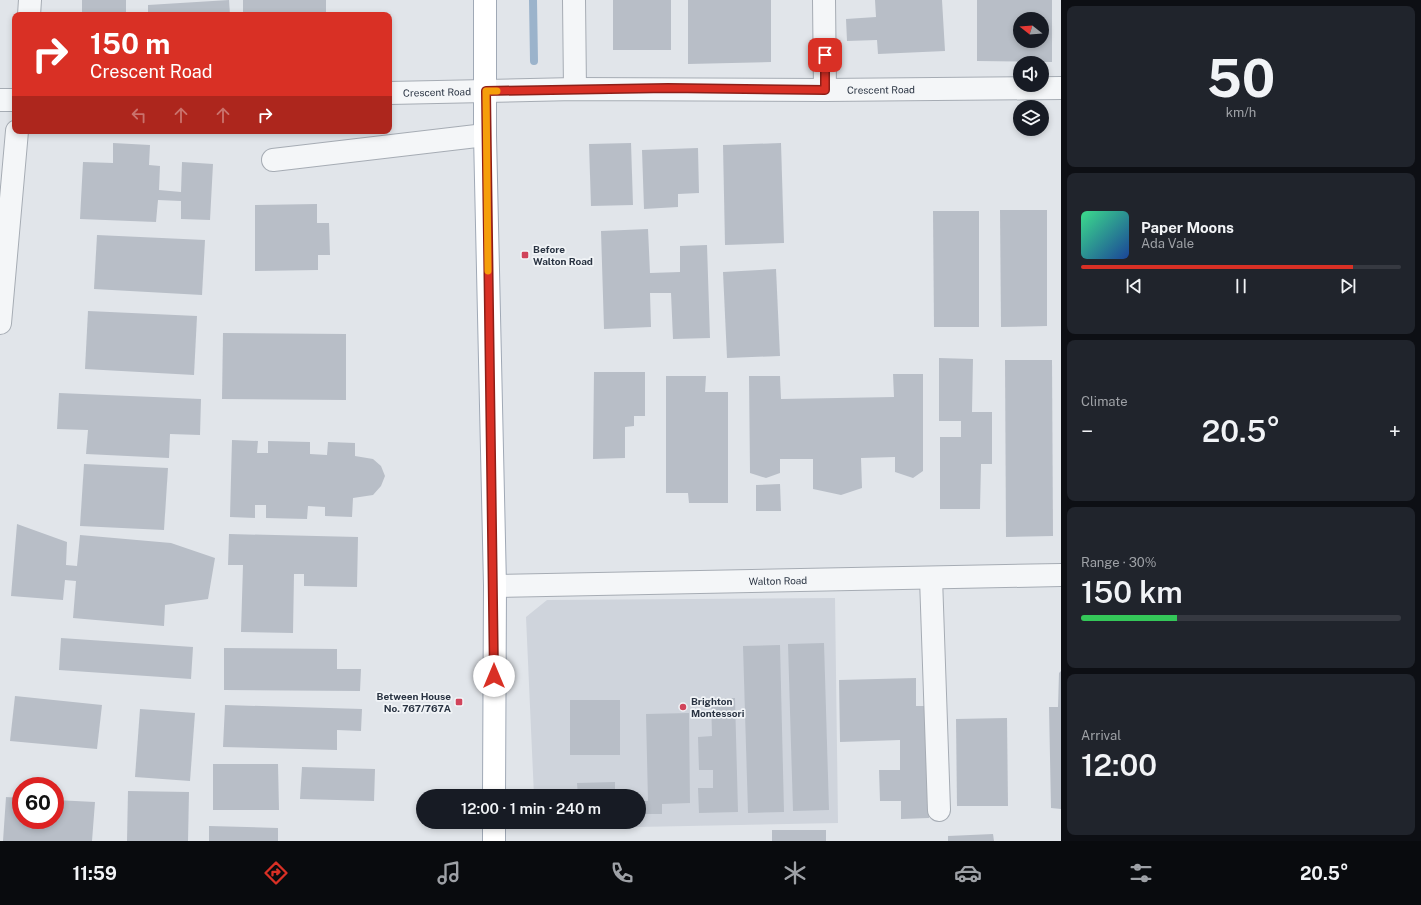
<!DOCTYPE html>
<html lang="en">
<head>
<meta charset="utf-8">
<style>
	:root { --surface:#171b24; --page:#20242c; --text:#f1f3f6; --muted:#9ea1a6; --line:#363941; --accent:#d93025 }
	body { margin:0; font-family:"Public Sans",sans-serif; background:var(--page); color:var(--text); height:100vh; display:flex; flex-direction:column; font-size:15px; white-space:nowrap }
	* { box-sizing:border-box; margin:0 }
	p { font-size:13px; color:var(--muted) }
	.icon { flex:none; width:22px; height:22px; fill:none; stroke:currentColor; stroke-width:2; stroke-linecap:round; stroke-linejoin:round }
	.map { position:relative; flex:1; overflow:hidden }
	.side { display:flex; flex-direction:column; gap:6px; padding:6px; background:#0d0f14; width:360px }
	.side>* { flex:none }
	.hud { position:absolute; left:12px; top:12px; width:380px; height:122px; border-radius:8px; box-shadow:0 2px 6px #0003; background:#d93025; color:#fff; overflow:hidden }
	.needle { width:26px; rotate:287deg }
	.fabs { position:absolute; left:1013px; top:12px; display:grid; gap:8px }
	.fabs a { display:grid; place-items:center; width:36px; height:36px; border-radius:50%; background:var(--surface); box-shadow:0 2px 6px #0003; font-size:20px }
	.speed { position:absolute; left:12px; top:777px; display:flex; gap:8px; font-size:20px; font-weight:700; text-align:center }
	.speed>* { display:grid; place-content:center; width:52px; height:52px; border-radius:50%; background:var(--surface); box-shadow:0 2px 6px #0003; line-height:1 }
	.speed .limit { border:6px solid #d22; background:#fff; color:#111 }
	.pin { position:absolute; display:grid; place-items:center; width:34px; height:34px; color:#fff; margin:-17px; border-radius:8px; box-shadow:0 2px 6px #0006 }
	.me { position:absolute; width:44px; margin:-22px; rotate:0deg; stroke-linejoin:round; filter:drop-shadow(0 0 3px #0008) }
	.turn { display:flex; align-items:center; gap:14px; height:84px; padding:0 12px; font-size:18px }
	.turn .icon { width:52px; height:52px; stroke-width:2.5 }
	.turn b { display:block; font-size:28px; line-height:34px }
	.lanes { display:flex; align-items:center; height:38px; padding:0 12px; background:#0003; justify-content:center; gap:20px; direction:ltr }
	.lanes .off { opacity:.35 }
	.big { font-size:30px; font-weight:600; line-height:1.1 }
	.side .tile { flex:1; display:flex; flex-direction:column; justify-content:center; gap:6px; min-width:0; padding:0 14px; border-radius:8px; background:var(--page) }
	.side .dial { align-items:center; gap:0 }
	.dial b { font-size:52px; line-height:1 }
	.song { display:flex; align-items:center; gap:12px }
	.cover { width:48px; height:48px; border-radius:6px; background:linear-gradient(135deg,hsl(150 70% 55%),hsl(220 70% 35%)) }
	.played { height:4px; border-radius:2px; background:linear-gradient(90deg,var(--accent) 85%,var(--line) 85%) }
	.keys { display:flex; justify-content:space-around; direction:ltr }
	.heat { display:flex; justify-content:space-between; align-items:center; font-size:22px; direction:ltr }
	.charge { height:6px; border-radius:3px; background:linear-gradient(90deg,#34c759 30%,var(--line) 0) }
	.trip { position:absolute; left:416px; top:789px; width:230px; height:40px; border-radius:20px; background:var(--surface); box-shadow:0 2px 6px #0003; font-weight:600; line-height:40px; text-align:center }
	.dock { display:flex; height:64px; justify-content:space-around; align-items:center; background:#090b0e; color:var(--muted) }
	.dock .icon { width:28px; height:28px }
	.dock .selected { color:var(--accent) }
	.dock b { font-size:18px; color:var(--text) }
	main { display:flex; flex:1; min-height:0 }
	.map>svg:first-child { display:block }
	.built { fill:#cfd4dc }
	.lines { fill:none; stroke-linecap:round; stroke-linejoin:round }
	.stream { stroke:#9bb3cb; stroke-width:8 }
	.building { fill:#b8bec7; fill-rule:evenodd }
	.minor-casing { stroke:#a6acb4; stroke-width:24 }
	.major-casing { stroke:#a0a9b6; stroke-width:24 }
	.minor { stroke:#f4f6f8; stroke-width:22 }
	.major { stroke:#fff; stroke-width:22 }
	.route-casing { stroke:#8d1f18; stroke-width:10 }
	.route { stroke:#d93025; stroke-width:7 }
	.slow { stroke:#f59e0b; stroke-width:7 }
	.poi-dot { fill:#d1445b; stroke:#f1f4f7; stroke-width:1.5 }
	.labels { text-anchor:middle; stroke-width:3.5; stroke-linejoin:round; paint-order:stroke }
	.street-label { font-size:10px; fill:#293342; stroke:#f1f4f7 }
	.poi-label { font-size:10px; font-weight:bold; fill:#293342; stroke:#f1f4f7; text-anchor:start }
</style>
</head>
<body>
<main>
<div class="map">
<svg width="1061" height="841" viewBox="0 0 1061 841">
	<rect width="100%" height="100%" fill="#e1e5ea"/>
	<!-- built -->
	<path class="built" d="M835,598L838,823L535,829V822H639V796H534L526,617L547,600Z"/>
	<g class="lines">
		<!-- stream -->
		<path class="stream" d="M533,0L534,61"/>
	</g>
	<!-- building -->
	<g class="building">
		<rect x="82" y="0" width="44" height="15"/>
		<path d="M229,0L230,15H148V5Z"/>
		<rect x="243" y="0" width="83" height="15"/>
		<rect x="613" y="0" width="58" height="50"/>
		<path d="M688,0H771V62L688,64Z"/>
		<path d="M875,0H942L945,51L878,54L877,40L847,41L846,19L876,17Z"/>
		<path d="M977,0H1052V62L977,61ZM1020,19H1042V41H1020Z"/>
		<path d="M113,143L150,145L149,165L160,166L159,190L181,192L182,162L213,164L210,220L181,219V201L158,200L156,222L80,219L83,162L113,163Z"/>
		<path d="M631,143L633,205L591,206L589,144Z"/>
		<path d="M781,143L784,243L725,245L723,145Z"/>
		<path d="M698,148L699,193L678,194V207L644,209L642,150Z"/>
		<path d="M317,204V223H329L330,255H318V270L255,271V205Z"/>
		<path d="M1000,210H1047V326L1001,327Z"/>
		<path d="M933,211H979V327H934Z"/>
		<path d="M648,229L650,273L680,272V246L707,245L710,338L673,339L671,293H650L651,327L604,329L601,231Z"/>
		<path d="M97,235L205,240L202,295L94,289Z"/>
		<path d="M776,269L780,356L727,358L723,272Z"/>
		<path d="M88,311L197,316L194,375L85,369Z"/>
		<path d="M223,333L346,334V400L222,399Z"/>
		<path d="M939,358L973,359L972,412H992V464H981L980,509H940V437H961V421H939Z"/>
		<path d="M1005,360H1052L1053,536L1006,537Z"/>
		<path d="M594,372H645V416H634V426L625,427V458L593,459Z"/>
		<path d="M893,374H923V471L913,478L895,472V457L861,458L862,488L841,495L813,489V459H780V473L766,478L750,473L749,376H780L781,399L894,397Z"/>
		<path d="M666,376H706L705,392H728V503H689L688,493H666Z"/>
		<path d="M59,393L201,399L200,435L170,434L169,458L86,454L88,430L57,429Z"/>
		<path d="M232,440L258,441L257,453H268V441L310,442V454L327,455L328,442L355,443V456L373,459L381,466L385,476L381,486L373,495L353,498L352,517L325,516V507L308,506L307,519L266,518V505H255V518L230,517Z"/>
		<path d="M84,464L168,468L164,530L80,526Z"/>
		<path d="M780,484L781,511H756V485Z"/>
		<path d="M17,524L67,542L66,565L77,566L80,535L171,543L215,558L208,599L165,605L164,626L73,618L76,581L65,580L63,600L11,596Z"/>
		<path d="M229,534L358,537L357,587L304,586V574H294L293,633L241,632L243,565H228Z"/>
		<path d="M61,638L193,647L191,679L59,670Z"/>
		<path d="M824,643L829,810L793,811L788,644Z"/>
		<path d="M780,645L784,812L748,813L743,646Z"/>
		<path d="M224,648L337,649V669H361L360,691L224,690Z"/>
		<path d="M1061,671V809L1051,808L1049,707H1058L1059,673Z"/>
		<path d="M916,678V706H927L929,818L901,819V801H880L879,770H900V740L840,742L839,680Z"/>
		<path d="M15,696L102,705L97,749L10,741Z"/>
		<path d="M711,698H735L738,812L699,813L698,788H713V770H699L698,737L712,736Z"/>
		<rect x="570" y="700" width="50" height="55"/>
		<path d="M225,705L362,709L361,731L337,730V750L223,747Z"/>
		<path d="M140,709L195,713L190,781L135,777Z"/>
		<path d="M689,713L690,803L662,804V814H639V801H648L646,714Z"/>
		<path d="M1007,718L1008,806H957L956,719Z"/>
		<path d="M213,764H278L279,810H213Z"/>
		<path d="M302,767L375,769L374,801L300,799Z"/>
		<path d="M615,782V796H578L577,783Z"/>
		<path d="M128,791L189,792L188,841H127Z"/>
		<path d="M6,797L21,798V820H55V800L95,802L92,841H3Z"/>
		<path d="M578,822H616V826L578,827Z"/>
		<path d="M209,826L278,828V841H209Z"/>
		<rect x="772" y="830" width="54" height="11"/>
		<path d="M993,834L994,841H948V836Z"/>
	</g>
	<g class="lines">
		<defs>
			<g id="minor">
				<path d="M574,0L575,89"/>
				<path d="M824,0L825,90"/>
				<path d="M29,15L30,0"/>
				<path id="s1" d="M389,93L575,89L825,90L1061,88"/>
				<path d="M0,100H15"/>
				<path d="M273,160L485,135"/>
				<path d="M0,323L17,131"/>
				<path d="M931,578L939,810"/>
				<path id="s2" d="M495,586L1061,575"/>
			</g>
			<g id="major">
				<path d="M485,0V135L495,586L494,796"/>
				<path d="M494,841V822"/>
			</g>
		</defs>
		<!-- minor casing -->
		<use href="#minor" class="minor-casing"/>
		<!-- major casing -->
		<use href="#major" class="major-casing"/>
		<!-- minor -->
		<use href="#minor" class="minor"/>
		<!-- major -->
		<use href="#major" class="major"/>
	</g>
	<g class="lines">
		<defs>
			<path id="route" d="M494,676L486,91L668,88L825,90V55"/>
		</defs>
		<!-- route casing -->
		<use href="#route" class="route-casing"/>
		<!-- route -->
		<use href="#route" class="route"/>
		<!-- slow -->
		<path class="slow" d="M488,271L486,91H497"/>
	</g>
	<!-- markers -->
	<g class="poi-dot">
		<rect x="521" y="251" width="8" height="8" rx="2"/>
		<rect x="455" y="698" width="8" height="8" rx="2"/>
		<circle cx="683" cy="707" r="4"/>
	</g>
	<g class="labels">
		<!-- street labels -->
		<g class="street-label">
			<text dy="4" stroke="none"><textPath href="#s1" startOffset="492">Crescent Road</textPath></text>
			<text dy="4" stroke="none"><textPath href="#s1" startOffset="48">Crescent Road</textPath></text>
			<text dy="4" stroke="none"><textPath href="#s2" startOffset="283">Walton Road</textPath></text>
		</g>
		<!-- poi labels -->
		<g class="poi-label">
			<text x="533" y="253">Before<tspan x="533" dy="12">Walton Road</tspan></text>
			<text x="451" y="700" text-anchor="end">Between House<tspan x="451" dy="12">No. 767/767A</tspan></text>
			<text x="691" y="705">Brighton<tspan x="691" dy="12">Montessori</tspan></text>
		</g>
	</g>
</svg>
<div class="fabs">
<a><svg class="needle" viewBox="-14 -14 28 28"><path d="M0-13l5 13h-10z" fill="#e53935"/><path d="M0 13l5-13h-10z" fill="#9ea1a6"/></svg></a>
<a><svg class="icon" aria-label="sound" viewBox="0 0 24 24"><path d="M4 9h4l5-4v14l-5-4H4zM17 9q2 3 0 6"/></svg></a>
<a><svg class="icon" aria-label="layers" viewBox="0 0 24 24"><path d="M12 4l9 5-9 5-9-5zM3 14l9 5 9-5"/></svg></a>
</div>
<div class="speed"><div class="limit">60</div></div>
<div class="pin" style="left:825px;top:55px;background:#d93025"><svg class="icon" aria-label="arrive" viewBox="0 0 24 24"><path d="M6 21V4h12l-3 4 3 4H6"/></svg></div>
<svg class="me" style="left:494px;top:676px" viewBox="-20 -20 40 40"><circle r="19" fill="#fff"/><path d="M0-13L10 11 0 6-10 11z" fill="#d93025"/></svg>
<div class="trip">12:00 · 1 min · 240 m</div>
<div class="hud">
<div class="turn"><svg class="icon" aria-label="right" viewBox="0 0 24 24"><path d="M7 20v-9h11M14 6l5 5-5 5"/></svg><div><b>150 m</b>Crescent Road</div></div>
<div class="lanes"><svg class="icon off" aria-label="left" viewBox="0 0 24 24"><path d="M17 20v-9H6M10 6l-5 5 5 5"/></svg><svg class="icon off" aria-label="ahead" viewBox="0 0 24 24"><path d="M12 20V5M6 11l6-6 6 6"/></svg><svg class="icon off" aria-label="ahead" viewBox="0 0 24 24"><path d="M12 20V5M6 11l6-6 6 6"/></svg><svg class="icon" aria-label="right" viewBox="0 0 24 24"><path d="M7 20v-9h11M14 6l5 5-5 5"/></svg></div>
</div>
</div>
<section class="side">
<div class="tile dial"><b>50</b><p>km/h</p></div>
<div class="tile">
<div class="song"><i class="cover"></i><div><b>Paper Moons</b><p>Ada Vale</p></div></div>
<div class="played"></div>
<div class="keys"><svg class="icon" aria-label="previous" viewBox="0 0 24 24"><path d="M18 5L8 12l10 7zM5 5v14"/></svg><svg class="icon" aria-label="pause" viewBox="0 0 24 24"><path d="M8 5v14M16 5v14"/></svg><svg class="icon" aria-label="next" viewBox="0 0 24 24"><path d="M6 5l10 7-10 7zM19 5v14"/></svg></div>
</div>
<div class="tile"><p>Climate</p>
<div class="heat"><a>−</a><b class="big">20.5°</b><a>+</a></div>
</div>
<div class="tile"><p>Range · 30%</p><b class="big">150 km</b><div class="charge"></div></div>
<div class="tile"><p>Arrival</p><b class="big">12:00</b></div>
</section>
</main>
<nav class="dock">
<b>11:59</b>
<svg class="icon selected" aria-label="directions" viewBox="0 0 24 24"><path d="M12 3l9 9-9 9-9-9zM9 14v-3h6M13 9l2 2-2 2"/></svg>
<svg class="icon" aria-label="music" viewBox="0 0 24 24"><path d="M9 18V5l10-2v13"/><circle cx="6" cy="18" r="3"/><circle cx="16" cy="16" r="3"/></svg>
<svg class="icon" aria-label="phone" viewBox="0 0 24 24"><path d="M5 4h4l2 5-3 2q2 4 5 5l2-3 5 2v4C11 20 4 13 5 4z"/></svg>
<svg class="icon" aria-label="climate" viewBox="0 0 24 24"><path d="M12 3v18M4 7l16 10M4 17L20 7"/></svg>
<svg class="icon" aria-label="car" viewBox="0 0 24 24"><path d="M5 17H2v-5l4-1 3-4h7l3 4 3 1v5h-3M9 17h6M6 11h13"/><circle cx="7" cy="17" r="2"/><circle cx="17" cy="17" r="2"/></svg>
<svg class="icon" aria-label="filters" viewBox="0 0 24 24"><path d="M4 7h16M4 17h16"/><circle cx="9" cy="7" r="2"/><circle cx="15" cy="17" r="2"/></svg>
<b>20.5°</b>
</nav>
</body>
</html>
